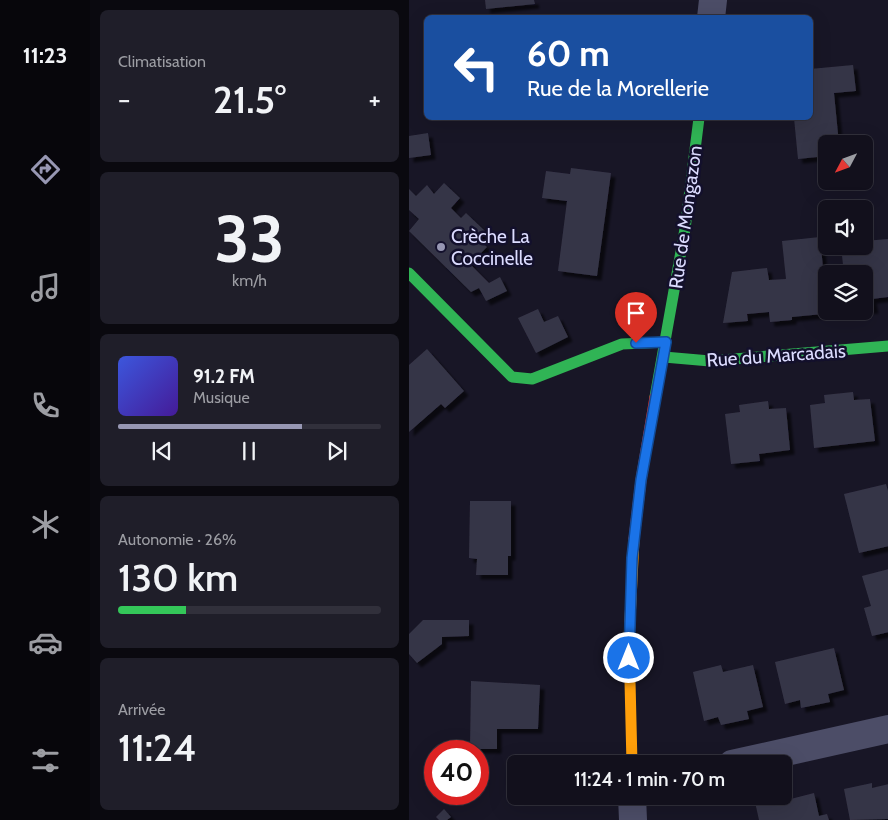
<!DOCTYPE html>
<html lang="fr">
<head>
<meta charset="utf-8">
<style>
	:root { --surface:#12101c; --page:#1f1e29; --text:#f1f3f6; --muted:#9c9da3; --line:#31303b; --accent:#9797b3 }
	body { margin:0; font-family:Cabin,sans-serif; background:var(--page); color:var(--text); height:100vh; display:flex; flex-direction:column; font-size:19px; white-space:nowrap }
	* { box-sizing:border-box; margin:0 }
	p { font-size:16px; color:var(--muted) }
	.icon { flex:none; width:28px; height:28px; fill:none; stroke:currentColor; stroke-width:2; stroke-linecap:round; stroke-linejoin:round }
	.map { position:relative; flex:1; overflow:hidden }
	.details { display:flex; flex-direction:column; gap:10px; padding:10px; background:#0a090f; width:319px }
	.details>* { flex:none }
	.guide { position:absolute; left:15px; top:15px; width:389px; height:105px; border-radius:8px; box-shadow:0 5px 20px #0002,0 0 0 1px var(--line); background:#1a4fa0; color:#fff; overflow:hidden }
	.needle { width:32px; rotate:229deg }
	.fabs { position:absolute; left:409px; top:135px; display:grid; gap:10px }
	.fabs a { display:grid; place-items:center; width:55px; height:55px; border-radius:8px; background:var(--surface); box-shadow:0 5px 20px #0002,0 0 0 1px var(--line); font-size:25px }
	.speed { position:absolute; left:15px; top:740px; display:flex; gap:10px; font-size:25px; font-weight:700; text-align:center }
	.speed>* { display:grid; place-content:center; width:65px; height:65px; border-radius:50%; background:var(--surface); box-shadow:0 5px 20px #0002,0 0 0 1px var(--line); line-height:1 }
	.speed .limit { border:8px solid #d22; background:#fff; color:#111 }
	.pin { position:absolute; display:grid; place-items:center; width:42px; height:42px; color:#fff; margin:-51px -21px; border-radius:50% 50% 50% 0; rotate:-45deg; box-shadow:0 0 5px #0007 }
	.pin .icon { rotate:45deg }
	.me { position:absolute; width:55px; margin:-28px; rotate:0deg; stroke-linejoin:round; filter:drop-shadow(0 0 4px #0008) }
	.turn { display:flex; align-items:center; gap:18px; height:105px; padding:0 20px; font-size:22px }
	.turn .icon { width:65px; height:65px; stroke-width:2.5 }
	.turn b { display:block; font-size:35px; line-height:42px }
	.big { font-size:38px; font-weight:600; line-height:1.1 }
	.details .card { flex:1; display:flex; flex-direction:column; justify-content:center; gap:8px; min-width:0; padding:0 18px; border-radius:8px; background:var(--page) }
	.details .dial { align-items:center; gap:0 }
	.dial b { font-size:65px; line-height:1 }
	.song { display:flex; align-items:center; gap:15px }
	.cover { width:60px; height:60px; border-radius:8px; background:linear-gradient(135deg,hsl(230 70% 55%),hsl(260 70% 35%)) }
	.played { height:5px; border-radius:2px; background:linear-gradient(90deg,var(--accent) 70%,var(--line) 70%) }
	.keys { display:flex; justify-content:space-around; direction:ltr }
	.heat { display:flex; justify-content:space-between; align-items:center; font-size:28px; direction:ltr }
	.charge { height:8px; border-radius:4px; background:linear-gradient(90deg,#34c759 26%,var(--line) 0) }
	.trip { position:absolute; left:98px; top:755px; width:285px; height:50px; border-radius:8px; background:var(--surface); box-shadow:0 5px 20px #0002,0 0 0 1px var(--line); font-weight:600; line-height:50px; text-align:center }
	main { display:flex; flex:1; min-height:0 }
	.dock { display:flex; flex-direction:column; width:90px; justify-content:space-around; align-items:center; background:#07060b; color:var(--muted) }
	.dock .icon { width:35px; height:35px }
	.dock .on { color:var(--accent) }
	.dock b { font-size:22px; color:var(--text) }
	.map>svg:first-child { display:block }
	.building { fill:#363547; filter:url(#shadow) }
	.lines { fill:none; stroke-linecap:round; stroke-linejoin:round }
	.street { stroke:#4c4d67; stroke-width:28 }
	.fast { stroke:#30b455; stroke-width:11 }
	.slow { stroke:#ff9f0a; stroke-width:11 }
	.jam { stroke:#e5322d; stroke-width:11 }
	.route-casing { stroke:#114b97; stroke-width:12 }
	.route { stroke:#1a73e8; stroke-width:9 }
	.poi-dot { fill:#9797b3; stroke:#13102c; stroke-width:2 }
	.labels { text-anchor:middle; stroke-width:5; stroke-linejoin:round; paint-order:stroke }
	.street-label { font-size:19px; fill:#dcdcff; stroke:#13102c }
	.poi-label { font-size:19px; fill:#dcdcff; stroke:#13102c; text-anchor:start }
</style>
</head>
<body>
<main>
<nav class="dock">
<b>11:23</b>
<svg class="icon on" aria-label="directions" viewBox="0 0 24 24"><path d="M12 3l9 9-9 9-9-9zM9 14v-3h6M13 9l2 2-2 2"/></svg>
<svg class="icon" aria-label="music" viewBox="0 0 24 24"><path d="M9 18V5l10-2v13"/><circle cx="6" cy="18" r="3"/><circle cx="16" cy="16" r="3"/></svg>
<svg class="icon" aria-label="phone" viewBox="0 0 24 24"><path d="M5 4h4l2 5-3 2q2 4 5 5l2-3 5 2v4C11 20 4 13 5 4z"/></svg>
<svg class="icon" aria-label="climate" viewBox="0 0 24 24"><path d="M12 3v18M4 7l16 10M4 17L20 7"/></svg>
<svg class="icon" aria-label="car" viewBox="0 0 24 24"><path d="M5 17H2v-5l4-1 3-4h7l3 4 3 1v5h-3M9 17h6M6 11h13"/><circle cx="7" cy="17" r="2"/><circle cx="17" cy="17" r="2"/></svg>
<svg class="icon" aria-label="filters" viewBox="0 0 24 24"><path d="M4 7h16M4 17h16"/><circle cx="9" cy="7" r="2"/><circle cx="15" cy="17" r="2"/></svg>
</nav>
<section class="details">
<div class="card"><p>Climatisation</p>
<div class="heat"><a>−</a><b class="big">21.5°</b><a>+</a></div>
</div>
<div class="card dial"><b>33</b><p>km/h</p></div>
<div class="card">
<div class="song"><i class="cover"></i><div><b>91.2 FM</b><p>Musique</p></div></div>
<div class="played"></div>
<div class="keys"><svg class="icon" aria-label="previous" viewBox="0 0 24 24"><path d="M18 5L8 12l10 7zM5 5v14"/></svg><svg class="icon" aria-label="pause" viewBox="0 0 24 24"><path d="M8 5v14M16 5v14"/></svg><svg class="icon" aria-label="next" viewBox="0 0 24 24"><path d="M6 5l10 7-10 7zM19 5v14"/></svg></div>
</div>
<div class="card"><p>Autonomie · 26%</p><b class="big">130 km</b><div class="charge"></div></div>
<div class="card"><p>Arrivée</p><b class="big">11:24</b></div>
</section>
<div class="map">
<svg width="480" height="820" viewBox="0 0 480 820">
	<defs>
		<filter id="shadow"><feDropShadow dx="4.5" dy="4.5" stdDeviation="1" flood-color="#0009"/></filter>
	</defs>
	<rect width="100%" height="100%" fill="#181626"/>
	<!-- building -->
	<g class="building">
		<path d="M76,0H125L126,4L77,9Z"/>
		<path d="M444,65L447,91L425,93L430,144H418V156L389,159L385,118H401V69Z"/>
		<path d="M19,133L22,155L0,158V136Z"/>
		<path d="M162,168L202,173L188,276L149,271L158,201L133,198L137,171L161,174Z"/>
		<path d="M35,183L51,198L42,208L52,218L57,213L76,231L69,239L78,247L61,264L80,283L91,277L98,291L77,301L70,288L62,292L0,231L10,219L0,210V189L7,196L18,185L25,194Z"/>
		<path d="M411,237L417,298H413L414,314L383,317V320L361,322L360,312L338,314L339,321L314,323L323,272L358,268L360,280L377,279L373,241Z"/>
		<path d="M480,239V297L463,299L465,309L455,310V274H435L432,246H455V241Z"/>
		<path d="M129,309L135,322L149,316L159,337L127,353L109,318Z"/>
		<path d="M18,349L55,391L36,408L32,404L0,432V365Z"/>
		<path d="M444,392L445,400L461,399L466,441L405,448L401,405L416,403L415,395Z"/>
		<path d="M359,401L360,409L377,408L381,450L350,454L351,461L322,464L316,414L331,412L330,405Z"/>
		<path d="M477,484L480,494V546L450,553L435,494Z"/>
		<path d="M61,501H102V556H99V575H67L68,559L60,558Z"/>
		<path d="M480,569V632L463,636L455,608L462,606L453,576Z"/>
		<path d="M14,620H60V636L33,637V644L8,663L0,654V634Z"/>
		<path d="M425,648L435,690L419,694L421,702L392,708L391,700L376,704L366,662Z"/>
		<path d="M312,665L314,672L344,665L354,707L338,711L340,719L312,725L309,717L295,721L284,672Z"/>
		<path d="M62,681L131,685L129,729H88V749H61Z"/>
		<path d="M463,783V788L480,784V819L441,820L435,789Z"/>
		<path d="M405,793L410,816L418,814L420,820H350L345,797L369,796L370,802Z"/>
		<path d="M35,809L42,817L38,820H30L27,817Z"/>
	</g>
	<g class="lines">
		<!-- street -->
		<g class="street">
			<path d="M302,18L304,0"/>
			<path d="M323,764L480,729"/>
			<path d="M223,796L224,820"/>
		</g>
		<!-- fast -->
		<g class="fast">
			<path d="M0,273L103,377L123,379L213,344L257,342"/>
			<path d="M255,357L301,361L480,346"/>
			<path d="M246,397L276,229L290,118"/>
		</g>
		<!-- slow -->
		<path class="slow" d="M223,764L220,640L225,539"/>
		<!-- jam -->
		<path class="jam" d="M225,539L232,480L246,397"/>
	</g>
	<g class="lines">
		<defs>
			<path id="route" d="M220,658L223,558L232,480L257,342L227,343"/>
		</defs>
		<!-- route casing -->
		<use href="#route" class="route-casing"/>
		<!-- route -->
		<use href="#route" class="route"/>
	</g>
	<!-- markers -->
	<circle class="poi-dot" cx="32" cy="247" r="5"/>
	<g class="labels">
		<!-- street labels -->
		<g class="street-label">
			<text transform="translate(276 217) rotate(-82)" y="7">Rue de Mongazon</text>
			<text transform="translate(367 355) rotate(-4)" y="7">Rue du Marcadais</text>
		</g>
		<!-- poi labels -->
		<g class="poi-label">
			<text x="42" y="243">Crèche La<tspan x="42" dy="22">Coccinelle</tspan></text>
		</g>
	</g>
</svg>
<div class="fabs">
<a><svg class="needle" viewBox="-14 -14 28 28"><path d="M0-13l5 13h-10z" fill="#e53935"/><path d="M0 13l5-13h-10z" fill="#9c9da3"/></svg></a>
<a><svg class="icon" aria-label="sound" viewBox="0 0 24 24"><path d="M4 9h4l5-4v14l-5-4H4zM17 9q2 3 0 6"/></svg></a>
<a><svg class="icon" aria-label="layers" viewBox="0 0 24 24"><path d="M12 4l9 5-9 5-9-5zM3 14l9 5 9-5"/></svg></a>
</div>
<div class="speed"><div class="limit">40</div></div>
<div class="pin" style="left:227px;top:343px;background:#d93025"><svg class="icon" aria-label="arrive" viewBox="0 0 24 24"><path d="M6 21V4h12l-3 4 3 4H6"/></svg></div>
<svg class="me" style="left:220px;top:658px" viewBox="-20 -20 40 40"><circle r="17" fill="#1a73e8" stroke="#fff" stroke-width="3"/><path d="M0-11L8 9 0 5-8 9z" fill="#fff"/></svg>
<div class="trip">11:24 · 1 min · 70 m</div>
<div class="guide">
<div class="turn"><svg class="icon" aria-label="left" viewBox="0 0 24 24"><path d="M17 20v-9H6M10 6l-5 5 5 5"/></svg><div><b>60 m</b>Rue de la Morellerie</div></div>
</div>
</div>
</main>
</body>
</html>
